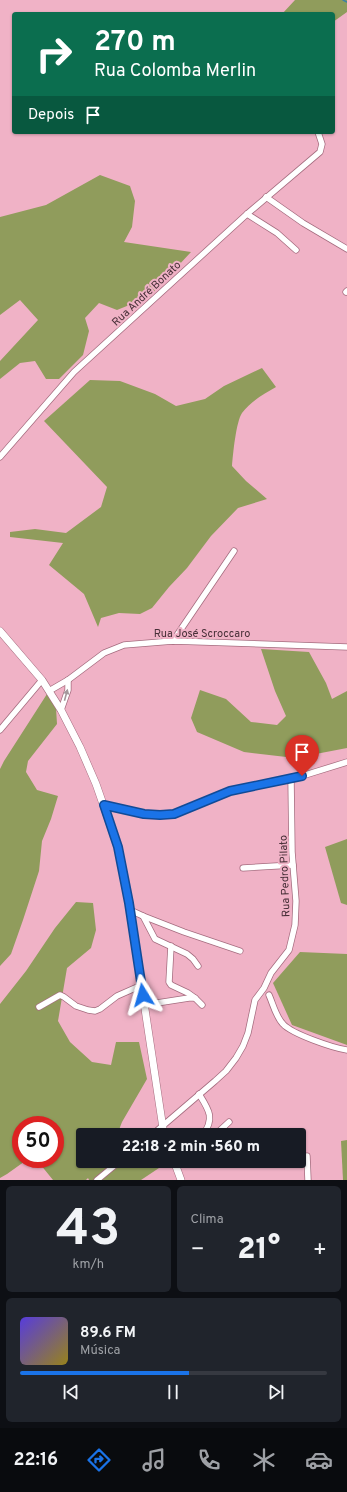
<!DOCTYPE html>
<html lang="pt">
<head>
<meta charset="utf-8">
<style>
	:root { --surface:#171b24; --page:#20242c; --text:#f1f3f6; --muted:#9ea1a6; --line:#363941; --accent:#1a73e8 }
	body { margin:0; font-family:Overpass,sans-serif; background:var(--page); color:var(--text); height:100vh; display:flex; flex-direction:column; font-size:15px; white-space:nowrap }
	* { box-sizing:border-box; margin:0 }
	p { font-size:13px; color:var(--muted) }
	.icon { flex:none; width:22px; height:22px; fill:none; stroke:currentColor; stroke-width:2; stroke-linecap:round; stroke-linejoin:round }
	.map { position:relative; height:1180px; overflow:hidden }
	.sheet { display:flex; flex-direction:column; gap:6px; padding:6px; background:#0d0f14; flex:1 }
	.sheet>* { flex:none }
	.hud { position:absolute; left:12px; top:12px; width:323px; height:122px; border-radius:4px; box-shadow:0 1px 3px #0004; background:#0b6e4f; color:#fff; overflow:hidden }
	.speed { position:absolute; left:12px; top:1116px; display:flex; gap:8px; font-size:20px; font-weight:700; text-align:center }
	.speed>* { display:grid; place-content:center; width:52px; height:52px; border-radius:50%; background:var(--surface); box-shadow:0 1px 3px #0004; line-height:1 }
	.speed .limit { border:6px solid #d22; background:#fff; color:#111 }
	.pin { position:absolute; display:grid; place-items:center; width:34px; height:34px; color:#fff; margin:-41px -17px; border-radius:50% 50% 50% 0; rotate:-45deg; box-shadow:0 0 4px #0007 }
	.pin .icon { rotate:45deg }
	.me { position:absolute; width:44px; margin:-22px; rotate:352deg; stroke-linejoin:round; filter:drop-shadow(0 0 3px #0008) }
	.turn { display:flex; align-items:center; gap:14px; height:84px; padding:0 16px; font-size:18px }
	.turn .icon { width:52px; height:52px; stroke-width:2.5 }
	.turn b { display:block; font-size:28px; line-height:34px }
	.then { display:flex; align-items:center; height:38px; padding:0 16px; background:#0003; gap:8px; font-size:15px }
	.big { font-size:30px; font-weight:800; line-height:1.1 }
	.sheet .tile { flex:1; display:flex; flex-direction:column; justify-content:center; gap:6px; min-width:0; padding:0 14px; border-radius:6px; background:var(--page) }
	.sheet .dial { align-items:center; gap:0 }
	.dial b { font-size:52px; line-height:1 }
	.song { display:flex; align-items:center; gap:12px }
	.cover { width:48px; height:48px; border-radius:6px; background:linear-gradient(135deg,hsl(250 70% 55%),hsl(50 70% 35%)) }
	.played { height:4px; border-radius:2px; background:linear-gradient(90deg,var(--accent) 55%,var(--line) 55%) }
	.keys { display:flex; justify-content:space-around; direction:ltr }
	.heat { display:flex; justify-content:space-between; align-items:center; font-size:22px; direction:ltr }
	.sheet .tiles { flex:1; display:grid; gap:6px; grid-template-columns:1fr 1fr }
	.tile:last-child { grid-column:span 2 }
	.trip { position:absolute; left:76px; top:1128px; width:230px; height:40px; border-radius:4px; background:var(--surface); box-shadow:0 1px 3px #0004; font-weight:800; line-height:40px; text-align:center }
	.tab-bar { display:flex; height:64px; justify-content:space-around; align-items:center; background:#090b0e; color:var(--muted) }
	.tab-bar .icon { width:28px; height:28px }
	.tab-bar .selected { color:var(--accent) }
	.tab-bar b { font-size:18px; color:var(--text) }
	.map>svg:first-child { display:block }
	.green { fill:#909c5c }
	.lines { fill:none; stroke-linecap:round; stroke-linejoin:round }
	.stream { stroke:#3e80a7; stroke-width:1.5 }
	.minor-casing { stroke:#a56c7f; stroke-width:7 }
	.major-casing { stroke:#a56c7f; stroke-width:8 }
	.minor { stroke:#fff; stroke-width:5.5 }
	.major { stroke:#fff; stroke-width:7 }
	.oneway { fill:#a4989c }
	.route-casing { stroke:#114b97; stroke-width:10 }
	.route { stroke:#1a73e8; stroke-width:7 }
	.labels { text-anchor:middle; stroke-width:4; stroke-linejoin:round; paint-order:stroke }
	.street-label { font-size:11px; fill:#483038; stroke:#f0b2c6 }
</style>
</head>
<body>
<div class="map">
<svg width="347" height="1180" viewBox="0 0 347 1180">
	<rect width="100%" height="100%" fill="#f0b2c6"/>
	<!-- green -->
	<g class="green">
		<path d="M295,0H347V12L333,22V14H282Z"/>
		<path d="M100,175L130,186L135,201L132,227L124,242L191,252L149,297L117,310L99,303L85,318L89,331L83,355L59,379H46L35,361L20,363L0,379V361L38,320L20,300L0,315V217L46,205Z"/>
		<path d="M262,368L276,387C264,394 251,401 242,413C236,422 233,454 232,466L246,481L267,499L238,508L211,536L187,568L169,587L152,608L140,614L119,613L101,618L98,627L84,594L49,565L63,543L10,537V532L35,529L66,533L101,507L107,487L44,421L90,380L120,381L155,394L176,406L205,399L224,386Z"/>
		<path d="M261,649L309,652L326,683L332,699L347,691V748L295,758L244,752L197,732L191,718L200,690L226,699L251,722L277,725L286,716L275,691Z"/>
		<path d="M47,694L56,708L57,724L28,761L26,772L37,790L58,796L51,819L42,841L39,871L23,920L11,954L0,966V769L4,761Z"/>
		<path d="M347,839V905L341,903L325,847Z"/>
		<path d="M76,902L93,903L96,930L91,948L67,968L58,1021L70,1042L92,1062L111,1065L116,1042H139L147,1079L122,1122L117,1135H83V1161H159V1168L141,1180H89L88,1178L86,1180H53L36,1159H55V1125H21V1159H28L7,1174L0,1178V1004L26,971L55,928Z"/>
		<path d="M300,952L347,954V1045L292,1025L273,983Z"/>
		<path d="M347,1140V1180H343L341,1141Z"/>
	</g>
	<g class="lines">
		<!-- stream -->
		<path class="stream" d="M343,0L347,2"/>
		<defs>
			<g id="minor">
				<path d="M266,197L303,223L347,249"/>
				<path d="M247,214L277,233L296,250"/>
				<path d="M346,292L347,291"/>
				<path d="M0,457L74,372L247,214L320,152L322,144L318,132"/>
				<path d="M173,641L234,551"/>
				<path d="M49,691L68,680L104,653L124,645L173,641L347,647"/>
				<path d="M61,710L68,690V680"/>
				<path d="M0,730L42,680"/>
				<path d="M104,805L144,814L159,815L174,814L231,791L302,776L347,762"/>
				<path d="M243,868L293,865"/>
				<path d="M130,910L143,916L155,939L187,954L193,959L198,966"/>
				<path d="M143,916L184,932L240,951"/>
				<path d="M171,946L169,982L171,985L188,993L195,998"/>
				<path d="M269,995C273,1004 276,1017 283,1024C292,1034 333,1048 347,1050"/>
				<path d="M144,1005L189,998H195L202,1005"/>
				<path d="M39,1007L60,995L64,997L76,1006L88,1010L95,1011L100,1009L117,996L142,985"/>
				<path d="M199,1094C209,1110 215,1118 203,1135"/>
				<path d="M152,1135L215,1081L226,1071L236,1058L243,1046L248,1033L255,1000L264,988L271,973L289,950L295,925L296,901L292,852L291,779"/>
				<path d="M215,1135L229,1122"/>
				<path d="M307,1156L308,1180"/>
				<path d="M97,1180L120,1161"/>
			</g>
			<g id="major">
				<path d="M0,631L42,680L61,710L80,747L96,784L118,847L129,903L164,1135"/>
				<path d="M174,1161L181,1180"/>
			</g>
		</defs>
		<!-- minor casing -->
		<use href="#minor" class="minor-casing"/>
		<!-- major casing -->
		<use href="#major" class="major-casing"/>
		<!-- minor -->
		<use href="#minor" class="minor"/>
		<!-- major -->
		<use href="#major" class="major"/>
	</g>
	<!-- one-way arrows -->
	<defs><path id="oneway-solid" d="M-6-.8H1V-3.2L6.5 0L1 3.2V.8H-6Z"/></defs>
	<use class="oneway" href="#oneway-solid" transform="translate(66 695) rotate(-75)"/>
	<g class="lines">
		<defs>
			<path id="route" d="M143,995L129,903L118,847L104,805L144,814L160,815L174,814L230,791L302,776"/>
		</defs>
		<!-- route casing -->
		<use href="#route" class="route-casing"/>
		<!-- route -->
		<use href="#route" class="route"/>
	</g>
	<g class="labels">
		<!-- street labels -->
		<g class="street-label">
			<text transform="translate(146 293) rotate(-43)" y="4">Rua André Bonato</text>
			<text x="202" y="637">Rua José Scroccaro</text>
			<text transform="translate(284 876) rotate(-92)" y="4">Rua Pedro Pilato</text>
		</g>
	</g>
</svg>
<div class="speed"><div class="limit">50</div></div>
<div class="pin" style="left:302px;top:776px;background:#d93025"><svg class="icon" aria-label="arrive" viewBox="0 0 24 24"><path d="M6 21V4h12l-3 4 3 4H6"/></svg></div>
<svg class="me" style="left:143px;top:995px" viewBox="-20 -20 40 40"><path d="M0-17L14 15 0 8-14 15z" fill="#1a73e8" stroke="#fff" stroke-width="4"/></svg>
<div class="trip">22:18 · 2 min · 560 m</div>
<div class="hud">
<div class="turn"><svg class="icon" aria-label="right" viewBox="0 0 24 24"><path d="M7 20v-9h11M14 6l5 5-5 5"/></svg><div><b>270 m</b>Rua Colomba Merlin</div></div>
<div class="then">Depois<svg class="icon" aria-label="arrive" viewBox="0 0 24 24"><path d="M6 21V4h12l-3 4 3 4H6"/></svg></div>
</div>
</div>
<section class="sheet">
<div class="tiles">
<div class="tile dial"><b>43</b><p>km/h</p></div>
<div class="tile"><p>Clima</p>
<div class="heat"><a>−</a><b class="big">21°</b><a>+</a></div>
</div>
<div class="tile">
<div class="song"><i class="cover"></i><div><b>89.6 FM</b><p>Música</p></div></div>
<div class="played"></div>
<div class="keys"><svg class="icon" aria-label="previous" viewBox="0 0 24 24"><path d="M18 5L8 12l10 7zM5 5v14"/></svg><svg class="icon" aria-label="pause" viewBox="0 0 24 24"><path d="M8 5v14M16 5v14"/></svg><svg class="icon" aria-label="next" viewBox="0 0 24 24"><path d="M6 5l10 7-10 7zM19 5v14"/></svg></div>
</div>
</div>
</section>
<nav class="tab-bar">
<b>22:16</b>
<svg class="icon selected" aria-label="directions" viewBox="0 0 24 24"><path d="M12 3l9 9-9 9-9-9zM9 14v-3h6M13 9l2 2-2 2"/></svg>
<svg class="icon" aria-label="music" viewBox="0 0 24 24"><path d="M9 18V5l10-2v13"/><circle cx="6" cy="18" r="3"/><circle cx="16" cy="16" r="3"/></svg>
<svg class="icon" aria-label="phone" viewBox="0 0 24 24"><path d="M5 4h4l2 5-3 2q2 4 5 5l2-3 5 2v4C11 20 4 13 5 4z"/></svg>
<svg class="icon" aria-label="climate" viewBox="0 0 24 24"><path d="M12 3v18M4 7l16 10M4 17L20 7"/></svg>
<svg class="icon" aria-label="car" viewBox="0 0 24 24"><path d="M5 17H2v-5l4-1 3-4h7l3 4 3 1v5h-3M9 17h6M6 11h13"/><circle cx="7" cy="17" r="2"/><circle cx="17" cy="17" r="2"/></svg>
</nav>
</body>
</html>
